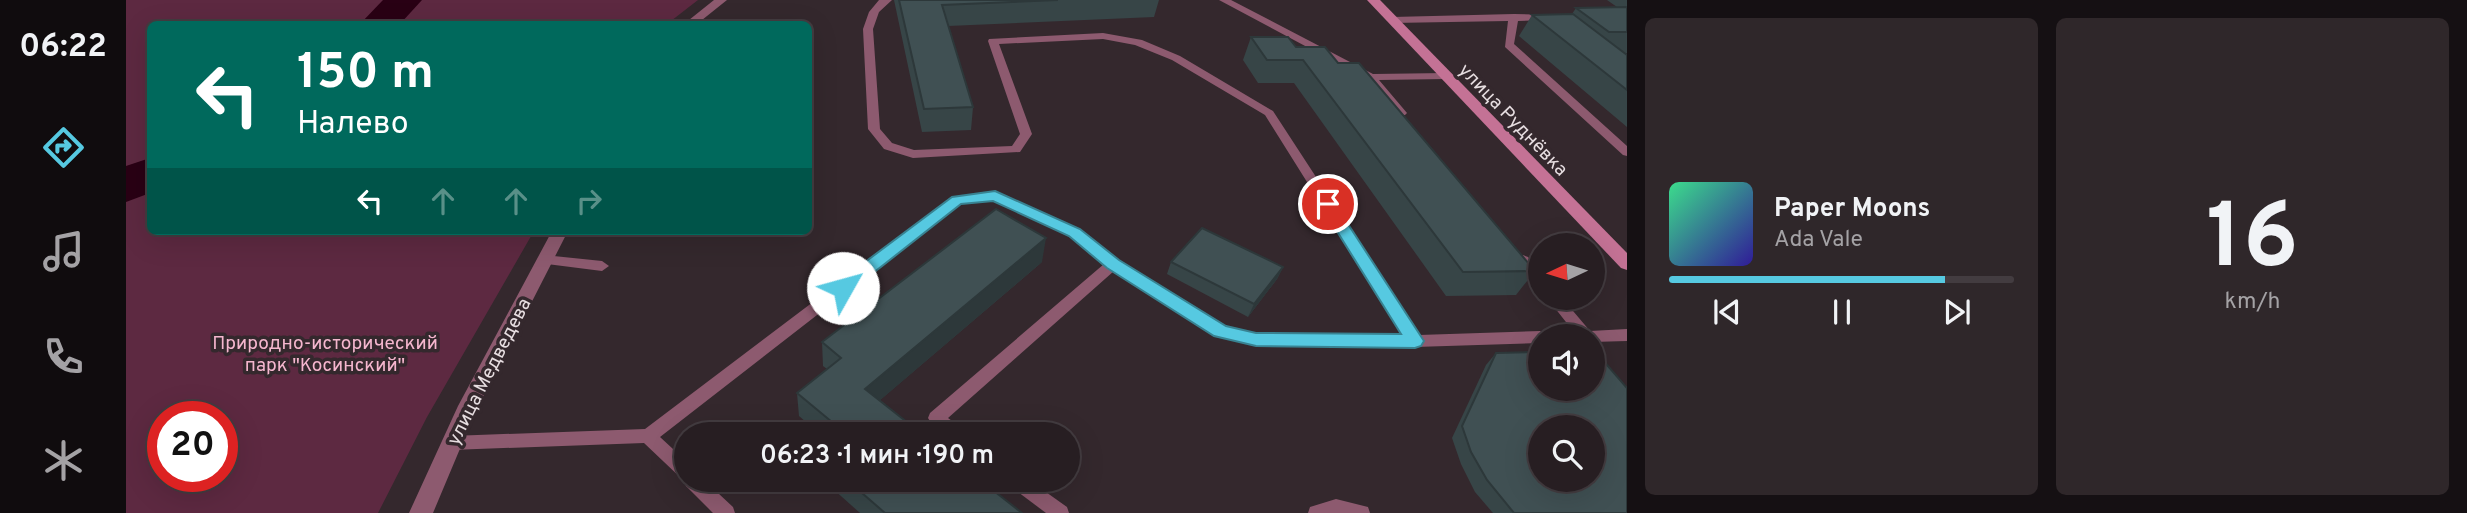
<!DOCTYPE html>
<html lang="ru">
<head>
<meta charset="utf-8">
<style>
	:root { --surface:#271e22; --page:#2f272a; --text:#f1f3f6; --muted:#a4a2a5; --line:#433c40; --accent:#56c9e1 }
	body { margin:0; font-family:Overpass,sans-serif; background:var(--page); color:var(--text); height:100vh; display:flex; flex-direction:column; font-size:26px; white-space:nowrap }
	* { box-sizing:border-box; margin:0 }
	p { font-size:23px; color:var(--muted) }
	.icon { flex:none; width:38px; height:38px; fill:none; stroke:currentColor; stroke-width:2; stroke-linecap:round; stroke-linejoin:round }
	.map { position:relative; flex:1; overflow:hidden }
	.drawer { display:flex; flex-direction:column; gap:18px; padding:18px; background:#151013; width:840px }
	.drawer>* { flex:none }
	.guide { position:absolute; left:21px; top:21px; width:665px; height:214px; border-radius:10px; box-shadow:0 7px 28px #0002,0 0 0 2px var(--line); background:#00695c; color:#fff; overflow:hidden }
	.needle { width:46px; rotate:266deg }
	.tools { position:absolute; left:1402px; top:233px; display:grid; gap:14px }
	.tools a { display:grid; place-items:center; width:77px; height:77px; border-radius:50%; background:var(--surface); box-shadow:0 7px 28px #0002,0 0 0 2px var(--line); font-size:35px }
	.speed { position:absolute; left:21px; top:401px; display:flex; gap:14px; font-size:35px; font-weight:700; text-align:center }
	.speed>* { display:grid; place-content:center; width:91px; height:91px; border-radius:50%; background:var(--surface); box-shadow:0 7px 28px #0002,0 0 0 2px var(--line); line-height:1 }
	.speed .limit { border:10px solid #d22; background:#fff; color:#111 }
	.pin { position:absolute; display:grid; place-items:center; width:60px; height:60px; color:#fff; margin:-30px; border:4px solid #fff; border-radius:50%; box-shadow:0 2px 7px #0007 }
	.me { position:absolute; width:77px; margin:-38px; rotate:52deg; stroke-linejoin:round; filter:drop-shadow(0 0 5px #0008) }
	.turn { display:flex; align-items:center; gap:24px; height:147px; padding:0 35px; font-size:32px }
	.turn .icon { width:91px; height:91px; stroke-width:2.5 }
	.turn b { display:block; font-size:49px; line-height:60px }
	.lanes { display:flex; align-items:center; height:66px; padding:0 35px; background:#0003; justify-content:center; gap:35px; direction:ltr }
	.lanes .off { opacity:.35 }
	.drawer .tile { flex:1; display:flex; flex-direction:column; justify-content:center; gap:10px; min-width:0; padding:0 24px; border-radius:10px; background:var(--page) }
	.drawer .dial { align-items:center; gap:0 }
	.dial b { font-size:91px; line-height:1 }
	.song { display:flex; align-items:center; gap:21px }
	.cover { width:84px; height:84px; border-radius:10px; background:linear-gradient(135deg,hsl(150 70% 55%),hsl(250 70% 35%)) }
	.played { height:7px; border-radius:4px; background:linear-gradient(90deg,var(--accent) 80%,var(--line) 80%) }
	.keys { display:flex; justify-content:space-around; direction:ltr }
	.drawer .tiles { flex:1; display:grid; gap:18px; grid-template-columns:repeat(2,1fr) }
	.trip { position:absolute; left:548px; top:422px; width:406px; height:70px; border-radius:35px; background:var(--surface); box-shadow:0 7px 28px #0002,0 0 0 2px var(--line); font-weight:600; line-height:70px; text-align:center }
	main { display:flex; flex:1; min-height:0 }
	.menu { display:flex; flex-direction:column; width:126px; justify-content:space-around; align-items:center; background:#100c0e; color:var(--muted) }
	.menu .icon { width:49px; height:49px }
	.menu .current { color:var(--accent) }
	.menu b { font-size:32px; color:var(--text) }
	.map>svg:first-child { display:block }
	.green { fill:#5d2941; fill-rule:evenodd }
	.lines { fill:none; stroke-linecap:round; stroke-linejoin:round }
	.river { fill:#290014; fill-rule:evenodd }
	.lane { fill:#8d5a6f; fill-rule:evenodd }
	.street { fill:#8d5a6f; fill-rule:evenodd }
	.secondary { fill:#c47295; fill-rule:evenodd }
	.wall { fill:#374547 }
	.shaded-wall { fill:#2d383a }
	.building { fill:#405053; stroke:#2d383a; stroke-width:2; fill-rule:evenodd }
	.route { fill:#56c9e1; stroke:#388392; stroke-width:2 }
	.labels { text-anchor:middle; stroke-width:7; stroke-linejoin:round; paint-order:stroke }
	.street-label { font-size:19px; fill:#e7dee1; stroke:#34282d }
	.park-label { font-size:19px; fill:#f5b6ce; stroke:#34282d }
</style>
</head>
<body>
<main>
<nav class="menu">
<b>06:22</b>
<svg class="icon current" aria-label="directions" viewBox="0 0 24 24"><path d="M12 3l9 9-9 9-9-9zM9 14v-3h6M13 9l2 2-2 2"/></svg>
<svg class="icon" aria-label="music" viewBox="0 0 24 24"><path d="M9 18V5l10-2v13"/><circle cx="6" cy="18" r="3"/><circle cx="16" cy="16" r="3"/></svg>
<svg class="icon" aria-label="phone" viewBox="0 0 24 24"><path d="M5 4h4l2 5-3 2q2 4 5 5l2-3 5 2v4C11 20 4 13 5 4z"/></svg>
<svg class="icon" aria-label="climate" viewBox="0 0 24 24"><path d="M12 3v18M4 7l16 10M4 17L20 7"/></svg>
</nav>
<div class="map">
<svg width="1501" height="513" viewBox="0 0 1501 513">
	<rect width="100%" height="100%" fill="#34282d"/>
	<!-- green -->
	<path class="green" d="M0,0H572L541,24H24V231H408L301,417L252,513H0ZM37,416H96V476H37Z"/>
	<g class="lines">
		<!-- river -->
		<g class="river">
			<path d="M257,0H296L274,24H234Z"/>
			<path d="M24,158V193L0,202V166Z"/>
		</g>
		<!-- lane -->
		<g class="lane">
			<path d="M753,0H766L753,12L747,29L754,129L766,143L788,150L886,146L894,134L862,41L863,39L977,33L1016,40L1054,56L1147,111L1293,335L1414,331L1421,336H1414V343L1289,347L1130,346L1090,335L988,271L822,418L837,429L840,434C823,434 811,434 802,418L804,413L978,264L944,236L867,200L834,204L534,437L560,461V480H578L607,507L609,513H587L560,486L557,480L518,443L325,450L319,448L316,443L319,438L325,436L519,429L826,197L831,196L874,193L954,230L992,260L1099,326L1130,334L1277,335L1139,115L1046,60L1009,45L977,39L873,44L906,134L894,152L787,158L758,149L742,129L737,29L743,12Z"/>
			<path d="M1093,0H1105L1247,74L1320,73L1325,76L1320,79L1253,80L1281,113L1279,115H1271L1241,79Z"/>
			<path d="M1388,14L1426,15V19L1423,20L1392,21L1388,44L1501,146V156L1497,155L1379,47L1382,21L1266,23L1261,20L1266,17Z"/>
			<path d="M418,255L476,261L483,266L476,271L413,263L411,260Z"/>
			<path d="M1397,255L1402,257L1414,270V285L1409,284L1390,260Z"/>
			<path d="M1421,298H1436L1464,331L1501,329V341L1466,342V336H1451Z"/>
			<path d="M881,480H903L941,507L943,513H920L884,486Z"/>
			<path d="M1210,499L1242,507L1244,513H1182L1184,507Z"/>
		</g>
		<!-- street -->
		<g class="street">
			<path d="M588,0H601L571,24H558Z"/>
			<path d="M426,231H442L349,413L307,513H283L332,406Z"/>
		</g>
		<!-- secondary -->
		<path class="secondary" d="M1241,0H1254L1501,253V270L1495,268Z"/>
	</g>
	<!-- wall -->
	<g class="wall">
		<path d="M768,0H1033L1028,17L822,26L847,107L845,130L796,132Z"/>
		<path d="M1481,0H1501V53H1499L1501,55V127L1393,36L1406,15L1446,14L1450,8L1491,7Z"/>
		<path d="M1125,37L1170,47L1212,63L1409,271L1390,295L1320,296L1168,83H1132L1117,60Z"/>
		<path d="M916,262L754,400L796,434H694L673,416L671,393L701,369L697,366L696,342Z"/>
		<path d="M1045,262L1157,267L1151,279L1122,317L1041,274Z"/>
		<path d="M1370,353L1501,513H1367L1349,492L1335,464L1326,438L1360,365Z"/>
		<path d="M697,480H854L896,513H734Z"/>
	</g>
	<!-- shaded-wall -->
	<g class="shaded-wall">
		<path d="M920,238L916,262L739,413V389Z"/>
		<path d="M1157,267L1151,279L1122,317L1128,304Z"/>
	</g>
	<!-- building -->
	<g class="building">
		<path d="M773,0H932L816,5L847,107L798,109Z"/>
		<path d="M1501,7V32H1483L1450,8Z"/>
		<path d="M1447,14L1501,55V90L1406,15Z"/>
		<path d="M1125,37H1162L1170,47H1199L1212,63H1233L1409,271L1337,272L1177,60H1141Z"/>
		<path d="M870,209L920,238L739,389L796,434H704L712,427L671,393L715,358L696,342Z"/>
		<path d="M1076,228L1157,267L1128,304L1045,262Z"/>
		<path d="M1466,351H1469L1501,388V513H1388L1361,480L1345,452L1336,426L1370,353L1414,352V388H1466ZM1414,427H1466V480H1414Z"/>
		<path d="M721,480H854L896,513H759Z"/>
	</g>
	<!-- route -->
	<path class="route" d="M869,191L954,229L993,260L1100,326L1130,333L1275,334L1194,204L1202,199L1207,201L1298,341L1295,346L1289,348L1130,346L1088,336L981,268L943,236L867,201L835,204L723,292H711L709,288L711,283L826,197Z"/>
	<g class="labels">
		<!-- street labels -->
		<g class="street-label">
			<text transform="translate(1388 119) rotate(46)" y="7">улица Руднёвка</text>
			<text transform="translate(362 371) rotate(-63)" y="7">улица Медведева</text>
		</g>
		<!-- park labels -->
		<g class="park-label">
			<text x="199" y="349">Природно-исторический<tspan x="199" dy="22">парк "Косинский"</tspan></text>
		</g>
	</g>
</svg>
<div class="tools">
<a><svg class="needle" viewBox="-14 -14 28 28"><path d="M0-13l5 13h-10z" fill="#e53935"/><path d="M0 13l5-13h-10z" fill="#a4a2a5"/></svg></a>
<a><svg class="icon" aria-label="sound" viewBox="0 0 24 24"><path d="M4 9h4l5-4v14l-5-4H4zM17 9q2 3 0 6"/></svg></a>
<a><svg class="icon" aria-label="search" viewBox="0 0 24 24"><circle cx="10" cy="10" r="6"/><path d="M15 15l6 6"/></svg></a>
</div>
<div class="speed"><div class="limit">20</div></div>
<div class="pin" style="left:1202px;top:204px;background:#d93025"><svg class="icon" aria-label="arrive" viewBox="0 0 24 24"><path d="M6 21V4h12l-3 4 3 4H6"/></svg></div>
<svg class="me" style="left:717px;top:288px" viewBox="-20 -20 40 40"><circle r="19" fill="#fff"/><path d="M0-13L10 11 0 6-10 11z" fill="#56c9e1"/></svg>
<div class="trip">06:23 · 1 мин · 190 m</div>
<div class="guide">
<div class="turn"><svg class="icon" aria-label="left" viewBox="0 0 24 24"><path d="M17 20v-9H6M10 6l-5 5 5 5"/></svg><div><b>150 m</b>Налево</div></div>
<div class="lanes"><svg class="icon" aria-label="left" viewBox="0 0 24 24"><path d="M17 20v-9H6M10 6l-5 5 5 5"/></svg><svg class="icon off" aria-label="ahead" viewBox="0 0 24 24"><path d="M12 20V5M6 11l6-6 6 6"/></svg><svg class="icon off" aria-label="ahead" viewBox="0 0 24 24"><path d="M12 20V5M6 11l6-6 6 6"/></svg><svg class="icon off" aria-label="right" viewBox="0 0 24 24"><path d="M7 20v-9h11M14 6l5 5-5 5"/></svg></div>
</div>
</div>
<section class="drawer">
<div class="tiles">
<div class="tile">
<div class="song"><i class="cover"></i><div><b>Paper Moons</b><p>Ada Vale</p></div></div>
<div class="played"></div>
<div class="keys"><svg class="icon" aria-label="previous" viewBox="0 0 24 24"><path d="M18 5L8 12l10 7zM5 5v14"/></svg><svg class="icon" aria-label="pause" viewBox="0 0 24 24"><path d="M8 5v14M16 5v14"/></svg><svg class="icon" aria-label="next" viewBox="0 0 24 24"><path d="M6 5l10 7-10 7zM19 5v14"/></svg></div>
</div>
<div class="tile dial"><b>16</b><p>km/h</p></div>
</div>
</section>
</main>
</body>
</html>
